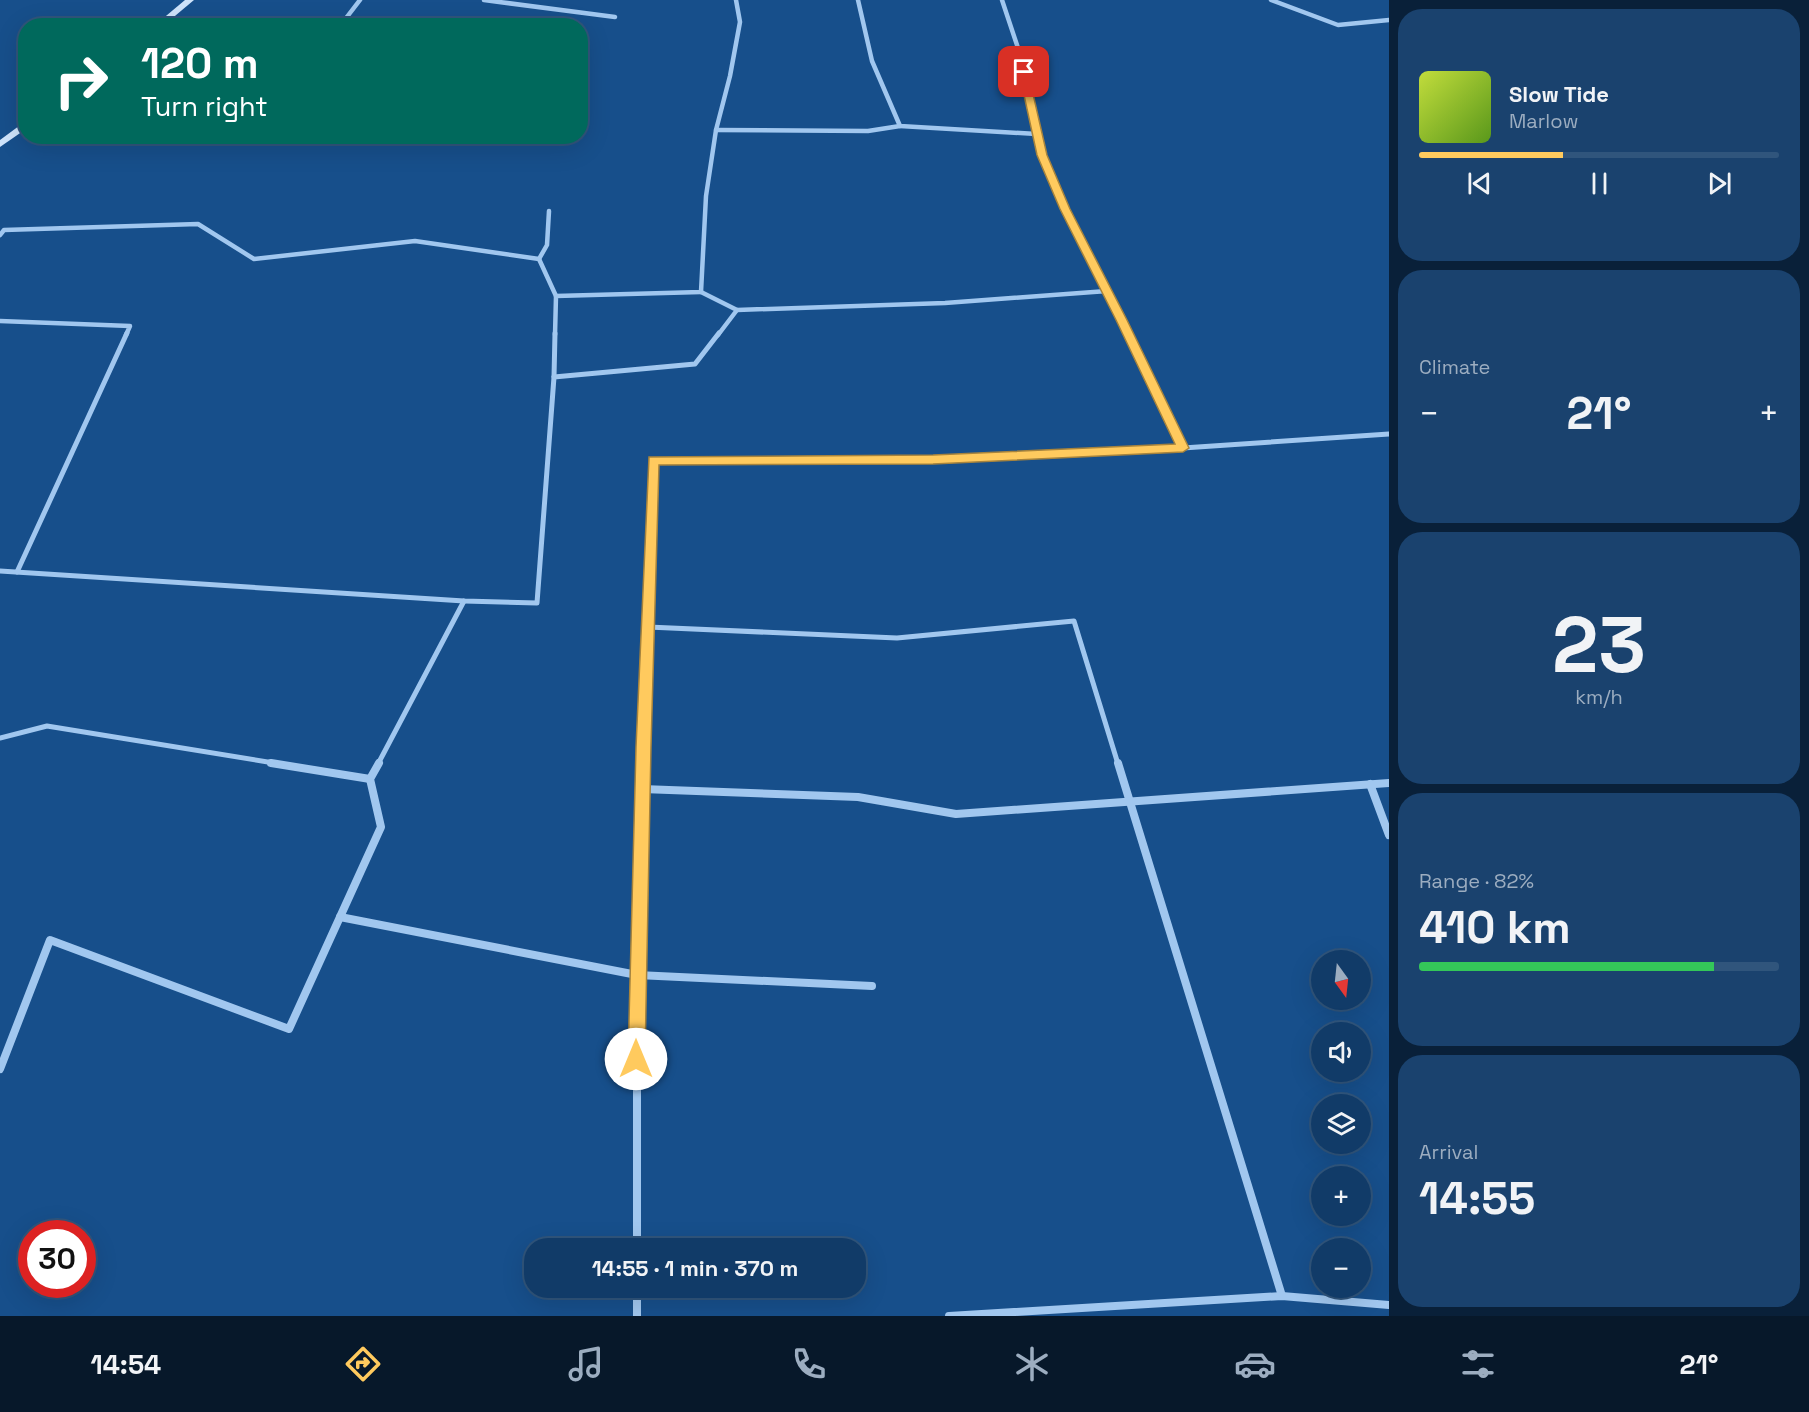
<!DOCTYPE html>
<html lang="en">
<head>
<meta charset="utf-8">
<style>
	:root { --surface:#113b68; --page:#1a426e; --text:#f1f3f6; --muted:#9cadc0; --line:#30557c; --accent:#ffca5e }
	body { margin:0; font-family:"Space Grotesk",sans-serif; background:var(--page); color:var(--text); height:100vh; display:flex; flex-direction:column; font-size:22px; white-space:nowrap }
	* { box-sizing:border-box; margin:0 }
	p { font-size:20px; color:var(--muted) }
	.icon { flex:none; width:33px; height:33px; fill:none; stroke:currentColor; stroke-width:2; stroke-linecap:round; stroke-linejoin:round }
	.map { position:relative; flex:1; overflow:hidden }
	.details { display:flex; flex-direction:column; gap:9px; padding:9px; background:#092039; width:420px }
	.details>* { flex:none }
	.hud { position:absolute; left:18px; top:18px; width:570px; height:126px; border-radius:24px; box-shadow:0 6px 24px #0002,0 0 0 2px var(--line); background:#00695c; color:#fff; overflow:hidden }
	.needle { width:39px; rotate:165deg }
	.tools { position:absolute; left:1311px; top:950px; display:grid; gap:12px }
	.tools a { display:grid; place-items:center; width:60px; height:60px; border-radius:50%; background:var(--surface); box-shadow:0 6px 24px #0002,0 0 0 2px var(--line); font-size:30px }
	.speed { position:absolute; left:18px; top:1220px; display:flex; gap:12px; font-size:30px; font-weight:700; text-align:center }
	.speed>* { display:grid; place-content:center; width:78px; height:78px; border-radius:50%; background:var(--surface); box-shadow:0 6px 24px #0002,0 0 0 2px var(--line); line-height:1 }
	.speed .limit { border:9px solid #d22; background:#fff; color:#111 }
	.pin { position:absolute; display:grid; place-items:center; width:51px; height:51px; color:#fff; margin:-26px; border-radius:12px; box-shadow:0 3px 9px #0006 }
	.me { position:absolute; width:66px; margin:-33px; rotate:0deg; stroke-linejoin:round; filter:drop-shadow(0 0 4px #0008) }
	.turn { display:flex; align-items:center; gap:21px; height:126px; padding:0 24px; font-size:27px }
	.turn .icon { width:78px; height:78px; stroke-width:2.5 }
	.turn b { display:block; font-size:42px; line-height:51px }
	.big { font-size:45px; font-weight:700; line-height:1.1 }
	.details .widget { flex:1; display:flex; flex-direction:column; justify-content:center; gap:9px; min-width:0; padding:0 21px; border-radius:24px; background:var(--page) }
	.details .dial { align-items:center; gap:0 }
	.dial b { font-size:78px; line-height:1 }
	.song { display:flex; align-items:center; gap:18px }
	.cover { width:72px; height:72px; border-radius:9px; background:linear-gradient(135deg,hsl(70 70% 55%),hsl(90 70% 35%)) }
	.played { height:6px; border-radius:3px; background:linear-gradient(90deg,var(--accent) 40%,var(--line) 40%) }
	.keys { display:flex; justify-content:space-around; direction:ltr }
	.heat { display:flex; justify-content:space-between; align-items:center; font-size:33px; direction:ltr }
	.charge { height:9px; border-radius:4px; background:linear-gradient(90deg,#34c759 82%,var(--line) 0) }
	.trip { position:absolute; left:524px; top:1238px; width:342px; height:60px; border-radius:24px; background:var(--surface); box-shadow:0 6px 24px #0002,0 0 0 2px var(--line); font-weight:700; line-height:60px; text-align:center }
	.dock { display:flex; height:96px; justify-content:space-around; align-items:center; background:#07182a; color:var(--muted) }
	.dock .icon { width:42px; height:42px }
	.dock .current { color:var(--accent) }
	.dock b { font-size:27px; color:var(--text) }
	main { display:flex; flex:1; min-height:0 }
	.map>svg:first-child { display:block }
	.lines { fill:none; stroke-linecap:round; stroke-linejoin:round }
	.street-far2 { stroke:#a1c7ef; stroke-width:4.5 }
	.street-far1 { stroke:#a1c7ef; stroke-width:5 }
	.street { stroke:#a1c7ef; stroke-width:8 }
	.secondary { fill:#cee3fa; fill-rule:evenodd }
	.route { fill:#ffca5e; stroke:#a6833d; stroke-width:1.5 }
</style>
</head>
<body>
<main>
<div class="map">
<svg width="1389" height="1316" viewBox="0 0 1389 1316">
	<rect width="100%" height="100%" fill="#174f8b"/>
	<g class="lines">
		<!-- street-far2 -->
		<g class="street-far2">
			<path d="M484,0L615,17"/>
			<path d="M858,0L872,61L900,126L1037,134"/>
			<path d="M1002,0L1019,51L1042,155L1065,209L1129,335"/>
			<path d="M1271,0L1338,25L1389,20"/>
			<path d="M340,26L360,0"/>
			<path d="M716,130L868,131L900,126"/>
			<path d="M0,235L4,230L198,224L254,259L415,241L539,259"/>
			<path d="M539,259L547,245L549,211"/>
			<path d="M539,259L556,296"/>
			<path d="M701,292L737,310L718,335"/>
			<path d="M737,310L945,303L1107,291"/>
			<path d="M0,321L130,326L126,335"/>
			<path d="M555,335L556,296L701,292L706,196L716,130L730,76L740,22L736,0"/>
		</g>
		<!-- street-far1 -->
		<g class="street-far1">
			<path d="M1128,333L1183,448"/>
			<path d="M554,377L695,364L719,333"/>
			<path d="M0,571L464,601L537,603L554,377L555,333"/>
			<path d="M17,572L127,333"/>
			<path d="M648,627L897,638L1074,621L1118,764"/>
			<path d="M0,738L47,726L280,764"/>
			<path d="M378,764L464,601"/>
			<path d="M644,764L653,460L932,459L1183,448L1389,434"/>
		</g>
		<!-- street -->
		<g class="street">
			<path d="M271,763L370,779"/>
			<path d="M1118,763L1282,1296"/>
			<path d="M1370,784L1389,835"/>
			<path d="M642,789L858,797L956,814L1389,783"/>
			<path d="M340,917L637,975L872,986"/>
			<path d="M0,1069L50,940L289,1029L381,827L370,779L379,763"/>
			<path d="M637,1248V975L644,763"/>
			<path d="M637,1287V1316"/>
			<path d="M949,1316L1282,1296L1389,1305"/>
		</g>
		<!-- secondary -->
		<g class="secondary">
			<path d="M185,0H194L163,26H154Z"/>
			<path d="M23,123H26V129L0,147V140Z"/>
		</g>
	</g>
	<!-- route -->
	<path class="route" d="M1024,69L1028,72L1047,155L1070,209L1127,320L1189,448L1183,452L933,464L659,465L651,747L645,1059L642,1065L636,1068L631,1065L628,1059L636,747L649,457L933,455L1175,444L1116,320L1060,209L1037,155L1019,72Z"/>
</svg>
<div class="tools">
<a><svg class="needle" viewBox="-14 -14 28 28"><path d="M0-13l5 13h-10z" fill="#e53935"/><path d="M0 13l5-13h-10z" fill="#9cadc0"/></svg></a>
<a><svg class="icon" aria-label="sound" viewBox="0 0 24 24"><path d="M4 9h4l5-4v14l-5-4H4zM17 9q2 3 0 6"/></svg></a>
<a><svg class="icon" aria-label="layers" viewBox="0 0 24 24"><path d="M12 4l9 5-9 5-9-5zM3 14l9 5 9-5"/></svg></a>
<a>+</a>
<a>−</a>
</div>
<div class="speed"><div class="limit">30</div></div>
<div class="pin" style="left:1024px;top:72px;background:#d93025"><svg class="icon" aria-label="arrive" viewBox="0 0 24 24"><path d="M6 21V4h12l-3 4 3 4H6"/></svg></div>
<svg class="me" style="left:636px;top:1059px" viewBox="-20 -20 40 40"><circle r="19" fill="#fff"/><path d="M0-13L10 11 0 6-10 11z" fill="#ffca5e"/></svg>
<div class="trip">14:55 · 1 min · 370 m</div>
<div class="hud">
<div class="turn"><svg class="icon" aria-label="right" viewBox="0 0 24 24"><path d="M7 20v-9h11M14 6l5 5-5 5"/></svg><div><b>120 m</b>Turn right</div></div>
</div>
</div>
<section class="details">
<div class="widget">
<div class="song"><i class="cover"></i><div><b>Slow Tide</b><p>Marlow</p></div></div>
<div class="played"></div>
<div class="keys"><svg class="icon" aria-label="previous" viewBox="0 0 24 24"><path d="M18 5L8 12l10 7zM5 5v14"/></svg><svg class="icon" aria-label="pause" viewBox="0 0 24 24"><path d="M8 5v14M16 5v14"/></svg><svg class="icon" aria-label="next" viewBox="0 0 24 24"><path d="M6 5l10 7-10 7zM19 5v14"/></svg></div>
</div>
<div class="widget"><p>Climate</p>
<div class="heat"><a>−</a><b class="big">21°</b><a>+</a></div>
</div>
<div class="widget dial"><b>23</b><p>km/h</p></div>
<div class="widget"><p>Range · 82%</p><b class="big">410 km</b><div class="charge"></div></div>
<div class="widget"><p>Arrival</p><b class="big">14:55</b></div>
</section>
</main>
<nav class="dock">
<b>14:54</b>
<svg class="icon current" aria-label="directions" viewBox="0 0 24 24"><path d="M12 3l9 9-9 9-9-9zM9 14v-3h6M13 9l2 2-2 2"/></svg>
<svg class="icon" aria-label="music" viewBox="0 0 24 24"><path d="M9 18V5l10-2v13"/><circle cx="6" cy="18" r="3"/><circle cx="16" cy="16" r="3"/></svg>
<svg class="icon" aria-label="phone" viewBox="0 0 24 24"><path d="M5 4h4l2 5-3 2q2 4 5 5l2-3 5 2v4C11 20 4 13 5 4z"/></svg>
<svg class="icon" aria-label="climate" viewBox="0 0 24 24"><path d="M12 3v18M4 7l16 10M4 17L20 7"/></svg>
<svg class="icon" aria-label="car" viewBox="0 0 24 24"><path d="M5 17H2v-5l4-1 3-4h7l3 4 3 1v5h-3M9 17h6M6 11h13"/><circle cx="7" cy="17" r="2"/><circle cx="17" cy="17" r="2"/></svg>
<svg class="icon" aria-label="filters" viewBox="0 0 24 24"><path d="M4 7h16M4 17h16"/><circle cx="9" cy="7" r="2"/><circle cx="15" cy="17" r="2"/></svg>
<b>21°</b>
</nav>
</body>
</html>
